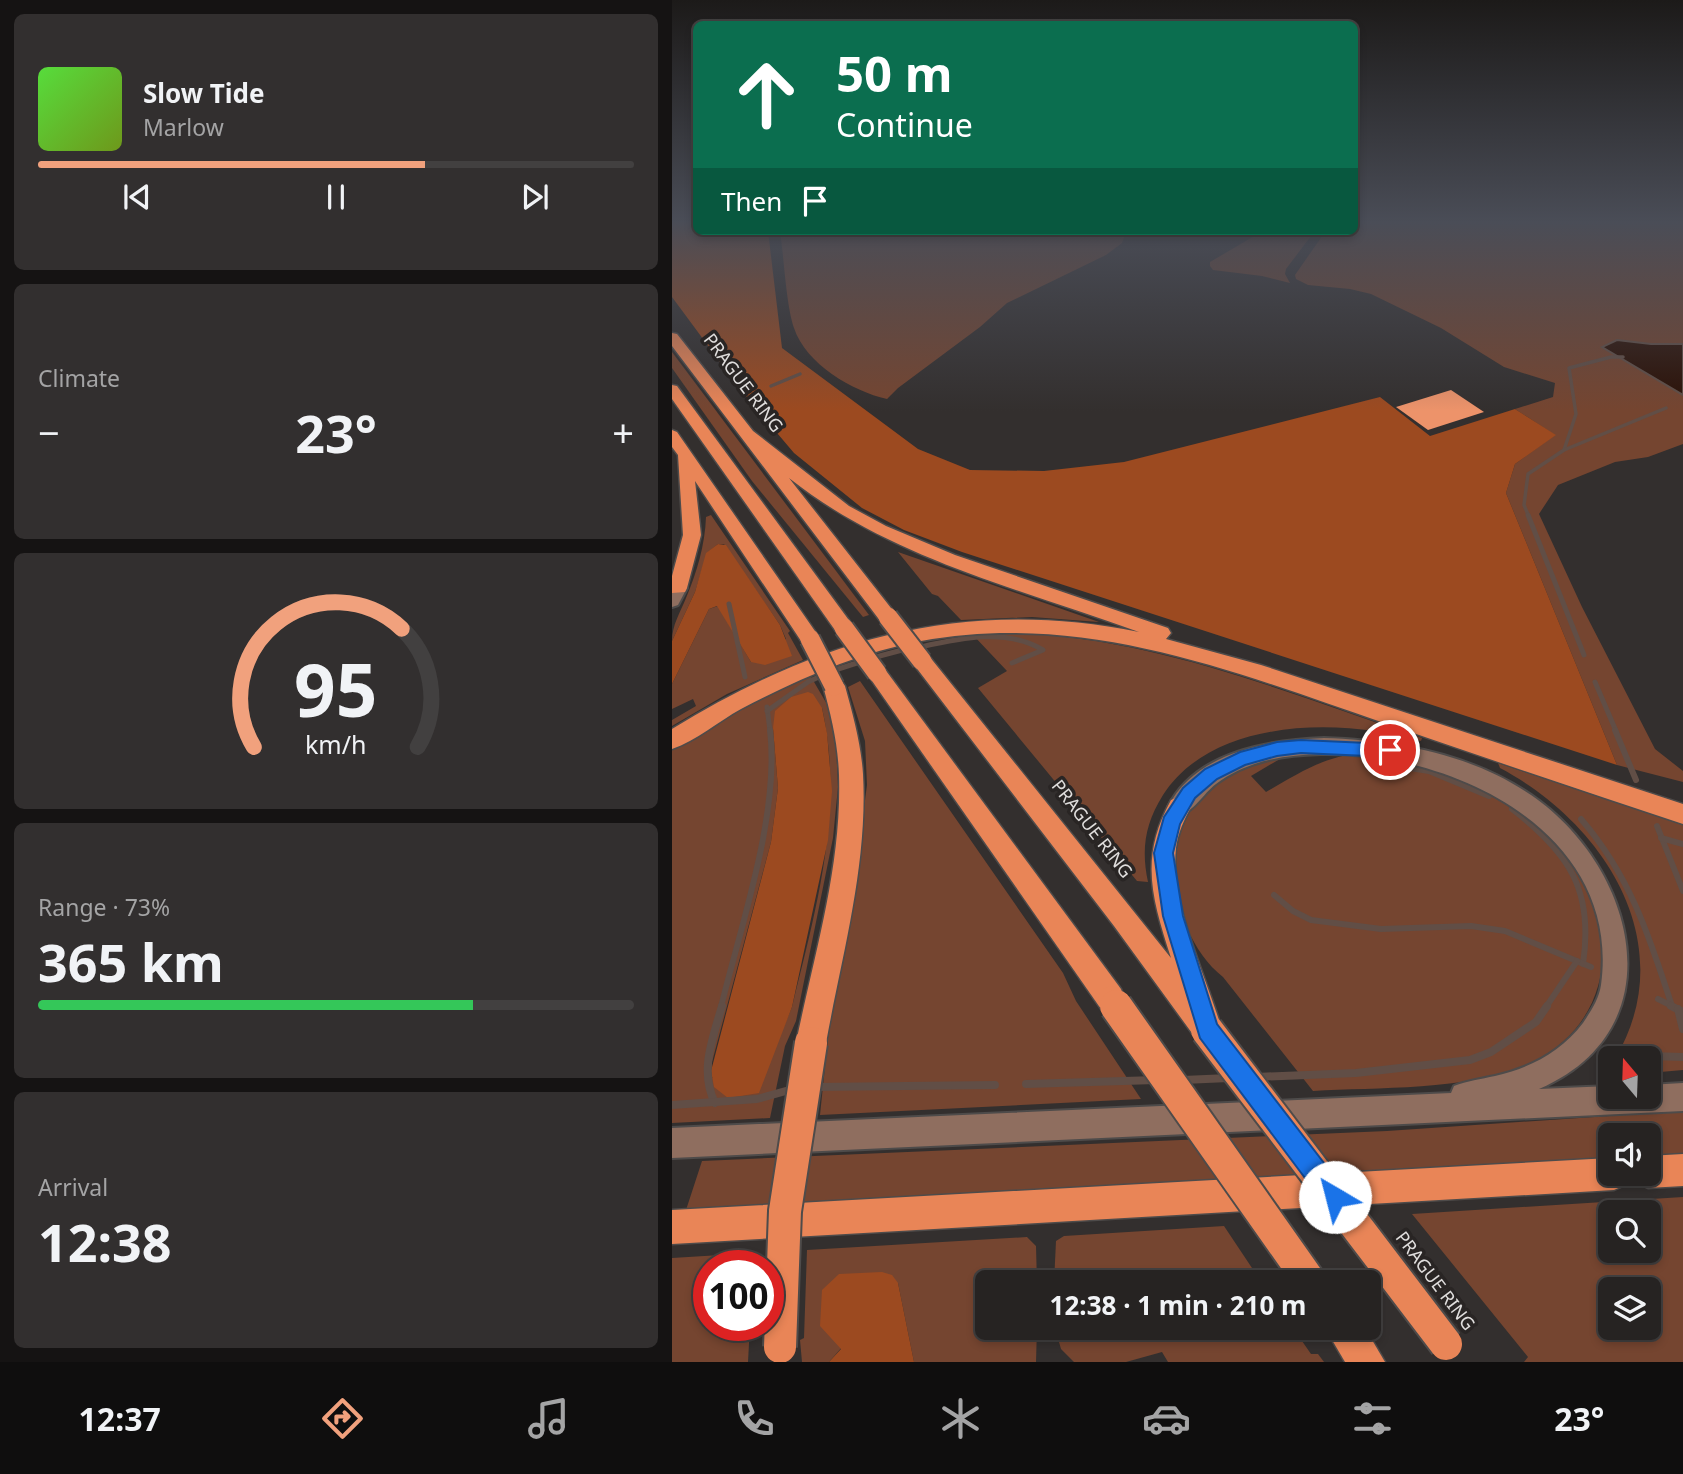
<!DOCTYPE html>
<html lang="en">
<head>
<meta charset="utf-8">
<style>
	:root { --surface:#262322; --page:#322f2f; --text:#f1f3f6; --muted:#a4a4a5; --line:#424040; --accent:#f1a17d }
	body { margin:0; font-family:"Noto Sans",sans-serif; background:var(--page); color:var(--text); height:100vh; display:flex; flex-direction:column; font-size:26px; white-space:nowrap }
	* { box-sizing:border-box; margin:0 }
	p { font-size:23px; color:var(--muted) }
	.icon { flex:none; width:38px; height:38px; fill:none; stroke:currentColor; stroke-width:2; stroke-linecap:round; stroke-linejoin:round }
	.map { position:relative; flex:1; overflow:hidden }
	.details { display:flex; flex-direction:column; gap:14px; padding:14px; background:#151313; width:672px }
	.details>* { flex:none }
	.guide { position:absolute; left:21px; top:21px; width:665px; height:214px; border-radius:10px; box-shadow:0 4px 10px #0003,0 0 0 2px var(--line); background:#0b6e4f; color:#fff; overflow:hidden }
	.needle { width:46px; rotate:341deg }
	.tools { position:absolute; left:926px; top:1046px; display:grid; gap:14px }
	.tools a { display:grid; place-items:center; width:63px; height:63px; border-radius:10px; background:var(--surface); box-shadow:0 4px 10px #0003,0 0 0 2px var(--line); font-size:35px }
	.speed { position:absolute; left:21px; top:1250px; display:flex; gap:14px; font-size:35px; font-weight:700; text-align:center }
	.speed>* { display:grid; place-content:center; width:91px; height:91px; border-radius:50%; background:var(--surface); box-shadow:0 4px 10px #0003,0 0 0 2px var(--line); line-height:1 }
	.speed .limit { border:10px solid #d22; background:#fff; color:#111 }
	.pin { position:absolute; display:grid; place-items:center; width:60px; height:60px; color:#fff; margin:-30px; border:4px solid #fff; border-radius:50%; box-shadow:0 2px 7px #0007 }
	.me { position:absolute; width:77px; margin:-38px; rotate:323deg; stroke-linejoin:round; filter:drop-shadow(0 0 5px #0008) }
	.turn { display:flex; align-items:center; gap:24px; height:147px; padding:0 28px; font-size:32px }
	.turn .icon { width:91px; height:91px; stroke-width:2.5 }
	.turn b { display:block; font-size:49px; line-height:60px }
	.then { display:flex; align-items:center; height:66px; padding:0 28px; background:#0003; gap:14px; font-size:26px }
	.big { font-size:52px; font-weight:700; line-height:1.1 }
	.details .tile { flex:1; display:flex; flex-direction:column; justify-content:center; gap:10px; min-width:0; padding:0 24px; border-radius:10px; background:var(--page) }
	.details .dial { align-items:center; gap:0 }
	.dial svg { height:182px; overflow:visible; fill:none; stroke:var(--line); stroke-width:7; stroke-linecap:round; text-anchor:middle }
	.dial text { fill:var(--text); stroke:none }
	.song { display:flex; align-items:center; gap:21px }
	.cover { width:84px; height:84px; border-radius:10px; background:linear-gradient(135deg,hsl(110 70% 55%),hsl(80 70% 35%)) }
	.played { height:7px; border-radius:4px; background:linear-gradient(90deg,var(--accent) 65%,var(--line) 65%) }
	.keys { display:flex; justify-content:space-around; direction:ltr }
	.heat { display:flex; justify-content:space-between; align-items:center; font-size:38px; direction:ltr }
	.charge { height:10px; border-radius:5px; background:linear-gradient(90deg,#34c759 73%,var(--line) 0) }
	.trip { position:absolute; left:303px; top:1270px; width:406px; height:70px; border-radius:10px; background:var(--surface); box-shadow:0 4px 10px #0003,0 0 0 2px var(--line); font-weight:700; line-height:70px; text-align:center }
	.tab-bar { display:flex; height:112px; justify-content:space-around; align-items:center; background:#0f0e0e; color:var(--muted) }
	.tab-bar .icon { width:49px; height:49px }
	.tab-bar .active { color:var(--accent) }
	.tab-bar b { font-size:32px; color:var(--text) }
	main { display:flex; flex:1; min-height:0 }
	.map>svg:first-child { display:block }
	.green { fill:#754530; fill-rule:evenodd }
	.forest { fill:#9c4a20 }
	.water { fill:#2b1005; stroke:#614e46; stroke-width:2 }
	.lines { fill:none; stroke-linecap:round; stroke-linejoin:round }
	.stream-far3 { stroke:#614e46; stroke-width:3.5 }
	.stream-far2 { stroke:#614e46; stroke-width:5 }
	.stream-far1 { stroke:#614e46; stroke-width:6 }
	.stream { stroke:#614e46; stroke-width:8 }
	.building { fill:#ed936a }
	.secondary-casing { stroke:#4e4b4a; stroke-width:4 }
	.motorway-casing { stroke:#4e4b4a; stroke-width:3 }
	.secondary { fill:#8f6e5f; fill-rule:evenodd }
	.motorway { fill:#e98557; fill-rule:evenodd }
	.motorway-bridge-far2-casing { stroke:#4e4b4a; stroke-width:23; stroke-linecap:butt }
	.motorway-bridge-far1-casing { stroke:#4e4b4a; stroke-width:29; stroke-linecap:butt }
	.motorway-bridge-casing { stroke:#4e4b4a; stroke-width:36; stroke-linecap:butt }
	.motorway-bridge-far2 { stroke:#e98557; stroke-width:19 }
	.motorway-bridge-far1 { stroke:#e98557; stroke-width:25 }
	.motorway-bridge { stroke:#e98557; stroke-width:32 }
	.route { fill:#1a73e8; stroke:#114b97; stroke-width:2 }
	.labels { text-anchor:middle; stroke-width:7; stroke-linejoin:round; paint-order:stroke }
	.street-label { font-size:18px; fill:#e0dedd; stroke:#292524 }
</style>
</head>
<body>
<main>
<section class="details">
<div class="tile">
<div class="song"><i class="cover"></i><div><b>Slow Tide</b><p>Marlow</p></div></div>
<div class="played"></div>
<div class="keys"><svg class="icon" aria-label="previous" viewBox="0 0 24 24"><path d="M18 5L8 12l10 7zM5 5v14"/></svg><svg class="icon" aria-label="pause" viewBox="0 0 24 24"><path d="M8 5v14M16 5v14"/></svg><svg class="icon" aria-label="next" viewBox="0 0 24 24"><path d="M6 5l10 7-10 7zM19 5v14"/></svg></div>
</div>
<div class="tile"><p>Climate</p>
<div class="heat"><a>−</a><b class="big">23°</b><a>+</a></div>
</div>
<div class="tile dial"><svg viewBox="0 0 100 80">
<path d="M14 69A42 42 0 1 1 86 69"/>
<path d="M14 69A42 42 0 0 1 79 17" stroke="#f1a17d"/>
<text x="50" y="56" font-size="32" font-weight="700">95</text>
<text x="50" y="72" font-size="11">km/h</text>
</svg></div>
<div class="tile"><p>Range · 73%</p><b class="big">365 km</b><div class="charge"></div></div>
<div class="tile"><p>Arrival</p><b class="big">12:38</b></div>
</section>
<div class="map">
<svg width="1011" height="1362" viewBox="0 0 1011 1362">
	<rect width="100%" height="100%" fill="#332f2e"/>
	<!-- green -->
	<g class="green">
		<path d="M683,221H1011V344H979L945,340L931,347L1011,395V444L976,457L943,462L886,485L867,514L910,607L983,749L1011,771V782L945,765L834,493L843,464L883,435L843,409L881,397L883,383L832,367L769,328L699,294L678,289L636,285L624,279L623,275L653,232L651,231H682Z"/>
		<path d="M108,231H454L450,243L434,255L335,303L308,327L226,388L215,399C180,391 134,364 122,328C114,304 112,258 108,231Z"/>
		<path d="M585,231H613L639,236L614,269L613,274L618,283L590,276L541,270L538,266V262L584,235Z"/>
		<path d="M0,352L197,615L191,617L80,481L0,368Z"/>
		<path d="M39,515L118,631L116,633L131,660L55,694L0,726V720L24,706L21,699L0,709V684L37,609L46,606L79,662L114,639L108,625L52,544H46L35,553L23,592L0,641C0,625 8,613 14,598C25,572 33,545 34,517Z"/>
		<path d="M226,552L427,622L360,617L289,620L266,596L260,594Z"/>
		<path d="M333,633C479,635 614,693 750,738L749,741C670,718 541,717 491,795C473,824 469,849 476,882L465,881L306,688L335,671L301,635Z"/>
		<path d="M138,675L156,706L164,742L166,787L161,838L124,1021L113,1046L98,1118L0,1123V750L70,706ZM150,708C173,809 144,909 120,1007L112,1026L39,1079L40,1062L99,842L106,788L101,728Z"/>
		<path d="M188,681L391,973L404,1001L469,1099L148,1115L157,1028L173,951L195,785L193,741L176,687Z"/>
		<path d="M618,753L579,776L594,792C622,776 652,756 686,754C696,754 708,758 718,760C734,763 754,764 770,770C806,784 851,807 879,834C947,902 955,1014 861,1062C803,1091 707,1087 641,1091L551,977C509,944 492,873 510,824C517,803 538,785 556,773C572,762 599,759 618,753Z"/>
		<path d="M826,763L1011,825V1070L977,1073L976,1059H943C1011,944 932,823 828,768Z"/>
		<path d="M1011,1111V1153L977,1156L976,1136H938V1158L730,1173L14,1210L30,1161L715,1131Z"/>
		<path d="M1011,1197V1362H852L856,1357L740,1214ZM938,1213H976V1251H938ZM938,1290H976V1328H938Z"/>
		<path d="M552,1226L590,1283H382L384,1241L392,1236Z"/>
		<path d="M355,1237L364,1246L365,1283H315V1328H365L364,1362H242L226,1283L157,1362H130L128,1340L132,1338L135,1250Z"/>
		<path d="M81,1253L80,1265H37V1325H78L76,1362H0V1258Z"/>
		<path d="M383,1328H621L639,1354H646L652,1362H496L490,1352L454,1362H402L389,1349Z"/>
	</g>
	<!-- forest -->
	<g class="forest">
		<path d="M0,221H24V231H96L110,348L246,449L298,470L372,471L452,462L708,397L758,436L843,409L884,435L843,464L834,493L945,765L290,552L232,530L190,508L122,453L71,393L0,297Z"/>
		<path d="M46,544L54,545L108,625L120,656L93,665L79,662L45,606L37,609L0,684V641L23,592L34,553Z"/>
		<path d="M136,692L141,694L150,708L155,733L160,791L156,840L120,1007L87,1093L56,1098L42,1087L39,1071L99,842L106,788L101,728L103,711L119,697Z"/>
		<path d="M210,1272L220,1275L226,1283L242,1362H157L169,1349L148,1326L150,1290L167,1274Z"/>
	</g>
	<!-- water -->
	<path class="water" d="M945,340L979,344H1011V395L930,347Z"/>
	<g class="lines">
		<!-- stream-far3 -->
		<g class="stream-far3">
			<path d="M99,386L128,374"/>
			<path d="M892,450L904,414L897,368L939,357H951"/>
			<path d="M857,517L852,505L856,474L892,450L994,408"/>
		</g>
		<!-- stream-far2 -->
		<g class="stream-far2">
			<path d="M856,515L912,655"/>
			<path d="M57,604L73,677"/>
			<path d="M244,648C285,639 333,627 371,650L340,663"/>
			<path d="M200,658L234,649"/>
			<path d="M160,671L191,661"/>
			<path d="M923,682L944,731"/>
			<path d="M95,707L98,731"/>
			<path d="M95,711L136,682L151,675"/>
		</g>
		<!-- stream-far1 -->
		<g class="stream-far1">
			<path d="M943,730L964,780"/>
			<path d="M700,762L757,771L817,796"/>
			<path d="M840,809C897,853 922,890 911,964"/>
			<path d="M909,819C958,876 977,935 1000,1006"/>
			<path d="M985,826L1011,891"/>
			<path d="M989,838L1011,844"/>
			<path d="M602,895L621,911L639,920L709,929L799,926L833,931L919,967"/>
			<path d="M986,999L1002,1007"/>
			<path d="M49,1007C69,925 108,813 98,730"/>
			<path d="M874,1007L905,961"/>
		</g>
		<!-- stream -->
		<g class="stream">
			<path d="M999,1006L1011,1012"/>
			<path d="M1006,1009L1011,1029"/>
			<path d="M978,1056L1011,1057"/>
			<path d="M584,1077L684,1073L798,1060L819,1052L864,1022L875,1006"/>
			<path d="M511,1080L557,1078"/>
			<path d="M354,1084L484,1080"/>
			<path d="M142,1087L323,1085"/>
			<path d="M43,1103C27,1071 41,1038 50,1006"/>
			<path d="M0,1105L85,1099L121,1089"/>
		</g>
	</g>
	<!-- building -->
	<path class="building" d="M779,390L812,412L756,430L724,407Z"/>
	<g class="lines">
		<defs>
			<g id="secondary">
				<path d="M6,582L15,588L6,605L0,607V584Z"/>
				<path d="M652,738C724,740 799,754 859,795C964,867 1006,1029 867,1089L938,1086V1097H976V1085L1011,1083V1111L0,1158V1128L779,1093L782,1086C795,1081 809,1079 823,1076C858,1068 889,1052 911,1023C919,1011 927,999 929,985C950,831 779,751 649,754C612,755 574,761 544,784C530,794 518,820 499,814L496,807C523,752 598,740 652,738Z"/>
			</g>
			<g id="motorway">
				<path d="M0,333L5,334L81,431L177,506L214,526L283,555L496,628L499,633L494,639L589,665L1011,804V824C911,791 811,757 712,723C561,671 412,611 249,641C186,653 126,679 69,709C47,721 24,741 0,749V729C148,638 294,597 467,632C347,588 219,559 117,478L226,617L223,622H209L0,346Z"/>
				<path d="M0,385L5,386L179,623L182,628L179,633H165L0,399Z"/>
				<path d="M0,430L5,432L145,634L148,639L145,644H131L23,481L29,535L15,588L13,592L0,593V576L11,535L6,455L0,447Z"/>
				<path d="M250,654L257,656L499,958C480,898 467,858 499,800L507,797L515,800L519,807C512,820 506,833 504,848C498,901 530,967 546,1017L550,1030L545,1040L535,1045L525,1040L442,926L243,666L240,661L243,656Z"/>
				<path d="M205,665L212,668L449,989L453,999L449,1009L439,1013L429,1009L198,678L195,673L198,668Z"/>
				<path d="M162,678L169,680L173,686C181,715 189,744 191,774C196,865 170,955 154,1043L149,1053L139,1058L129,1053L124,1043C142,955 170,866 167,775C166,744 159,715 151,686L155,680Z"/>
				<path d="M1011,1154V1186L976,1188L965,1183L961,1174H976V1156Z"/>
				<path d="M938,1158V1174H958L953,1185L942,1190L0,1244V1210Z"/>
				<path d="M653,1328H693L713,1362H673Z"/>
			</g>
		</defs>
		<!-- secondary casing -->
		<use href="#secondary" class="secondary-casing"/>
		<!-- motorway casing -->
		<use href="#motorway" class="motorway-casing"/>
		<!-- secondary -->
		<use href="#secondary" class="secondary"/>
		<!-- motorway -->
		<use href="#motorway" class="motorway"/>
		<defs>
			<g id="motorway-bridge-far2">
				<path d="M216,617L250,661"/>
				<path d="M172,628L205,673"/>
				<path d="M138,639L162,686"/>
			</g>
			<path id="motorway-bridge-far1" d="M439,999L445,1007"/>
			<g id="motorway-bridge">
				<path d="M444,1006L639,1283"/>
				<path d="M535,1030L774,1344"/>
				<path d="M108,1347L113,1211L139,1043"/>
			</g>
		</defs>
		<!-- motorway-bridge-far2 casing -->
		<use href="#motorway-bridge-far2" class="motorway-bridge-far2-casing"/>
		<!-- motorway-bridge-far1 casing -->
		<use href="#motorway-bridge-far1" class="motorway-bridge-far1-casing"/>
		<!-- motorway-bridge casing -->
		<use href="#motorway-bridge" class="motorway-bridge-casing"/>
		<!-- motorway-bridge-far2 -->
		<use href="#motorway-bridge-far2" class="motorway-bridge-far2"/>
		<!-- motorway-bridge-far1 -->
		<use href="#motorway-bridge-far1" class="motorway-bridge-far1"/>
		<!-- motorway-bridge -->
		<use href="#motorway-bridge" class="motorway-bridge"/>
	</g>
	<!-- sky -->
	<linearGradient id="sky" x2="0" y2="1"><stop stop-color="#1c1a19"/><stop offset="0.54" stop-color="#4a4d57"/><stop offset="1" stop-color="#4a4d57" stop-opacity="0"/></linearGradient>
	<rect width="1011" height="411" fill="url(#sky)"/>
	<!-- route -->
	<path class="route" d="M629,740L718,744L724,746L727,750L724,755L718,757L629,753L605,756L573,765L545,779L523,798L508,824L501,853L511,916L545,1024L672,1189L675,1197L672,1206L663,1210L654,1206L528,1038L491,916L482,853L492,817L511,788L533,769L568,752L605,742Z"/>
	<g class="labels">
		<!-- street labels -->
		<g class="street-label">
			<text transform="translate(71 383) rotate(53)" y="6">PRAGUE RING</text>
			<text transform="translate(420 829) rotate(52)" y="6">PRAGUE RING</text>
			<text transform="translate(763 1281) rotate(53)" y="6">PRAGUE RING</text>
		</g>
	</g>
</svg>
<div class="tools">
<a><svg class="needle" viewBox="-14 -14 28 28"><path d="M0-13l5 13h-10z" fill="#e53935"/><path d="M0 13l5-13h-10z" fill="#a4a4a5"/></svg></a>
<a><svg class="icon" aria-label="sound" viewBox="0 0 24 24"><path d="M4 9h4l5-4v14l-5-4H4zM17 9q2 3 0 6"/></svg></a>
<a><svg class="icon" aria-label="search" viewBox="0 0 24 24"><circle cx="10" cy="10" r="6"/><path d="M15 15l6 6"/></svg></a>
<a><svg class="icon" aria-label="layers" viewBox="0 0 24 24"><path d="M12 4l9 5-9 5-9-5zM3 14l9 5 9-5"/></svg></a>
</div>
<div class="speed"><div class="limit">100</div></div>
<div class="pin" style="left:718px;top:750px;background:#d93025"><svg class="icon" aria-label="arrive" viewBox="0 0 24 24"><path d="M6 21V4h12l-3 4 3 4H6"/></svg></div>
<svg class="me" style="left:663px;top:1197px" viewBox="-20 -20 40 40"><circle r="19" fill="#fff"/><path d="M0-13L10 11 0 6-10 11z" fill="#1a73e8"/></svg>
<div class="trip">12:38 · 1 min · 210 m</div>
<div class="guide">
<div class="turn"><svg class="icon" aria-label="ahead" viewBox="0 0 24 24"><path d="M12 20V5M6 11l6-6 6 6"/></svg><div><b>50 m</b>Continue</div></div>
<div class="then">Then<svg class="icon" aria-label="arrive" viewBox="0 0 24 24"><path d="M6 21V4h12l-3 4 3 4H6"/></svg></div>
</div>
</div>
</main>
<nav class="tab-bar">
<b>12:37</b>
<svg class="icon active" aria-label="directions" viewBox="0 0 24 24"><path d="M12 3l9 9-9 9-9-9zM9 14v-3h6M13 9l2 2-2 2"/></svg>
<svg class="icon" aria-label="music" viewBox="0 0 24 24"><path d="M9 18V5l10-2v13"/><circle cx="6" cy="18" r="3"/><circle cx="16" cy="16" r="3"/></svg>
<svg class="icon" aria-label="phone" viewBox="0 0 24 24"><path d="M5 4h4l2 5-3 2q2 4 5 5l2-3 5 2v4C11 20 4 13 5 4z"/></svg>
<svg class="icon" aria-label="climate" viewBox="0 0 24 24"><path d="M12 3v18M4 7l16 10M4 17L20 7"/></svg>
<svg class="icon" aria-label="car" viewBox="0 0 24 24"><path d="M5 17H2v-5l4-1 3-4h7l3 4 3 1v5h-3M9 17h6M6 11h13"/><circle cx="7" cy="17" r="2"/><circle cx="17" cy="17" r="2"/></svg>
<svg class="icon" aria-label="filters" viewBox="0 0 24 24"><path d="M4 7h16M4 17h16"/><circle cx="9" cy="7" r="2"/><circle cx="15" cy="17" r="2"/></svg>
<b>23°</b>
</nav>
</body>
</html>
